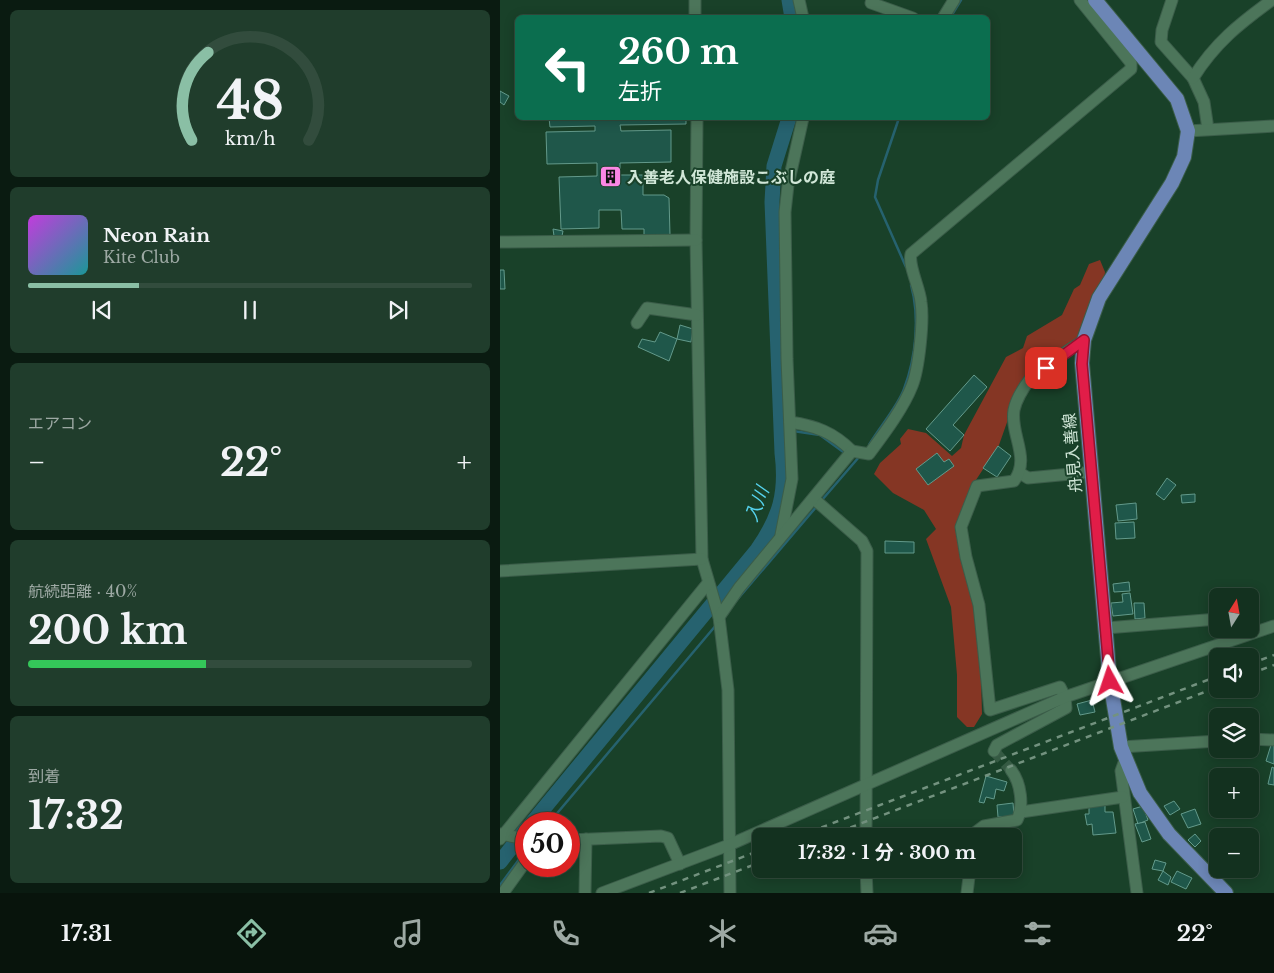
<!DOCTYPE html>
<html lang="ja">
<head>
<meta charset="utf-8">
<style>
	:root { --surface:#13311f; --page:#203d2c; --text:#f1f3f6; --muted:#9da9a4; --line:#324c3d; --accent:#8abfa5 }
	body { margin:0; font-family:"Libre Baskerville","Noto Sans JP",serif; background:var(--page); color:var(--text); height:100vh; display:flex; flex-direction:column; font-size:19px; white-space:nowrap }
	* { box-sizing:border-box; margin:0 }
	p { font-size:16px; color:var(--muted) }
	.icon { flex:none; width:28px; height:28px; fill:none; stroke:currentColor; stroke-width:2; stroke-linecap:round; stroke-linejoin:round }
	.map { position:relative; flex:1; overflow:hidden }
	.sheet { display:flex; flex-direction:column; gap:10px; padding:10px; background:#0a1b11; width:500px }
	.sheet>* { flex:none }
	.top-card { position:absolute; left:15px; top:15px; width:475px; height:105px; border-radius:8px; box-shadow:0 2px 12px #0003,0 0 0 1px var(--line); background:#0b6e4f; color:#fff; overflow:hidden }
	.needle { width:32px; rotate:11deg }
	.buttons { position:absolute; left:709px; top:588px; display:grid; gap:10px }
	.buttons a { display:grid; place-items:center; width:50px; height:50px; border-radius:8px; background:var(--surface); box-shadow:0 2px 12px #0003,0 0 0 1px var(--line); font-size:25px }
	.speed { position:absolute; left:15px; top:812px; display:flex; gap:10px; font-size:25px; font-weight:700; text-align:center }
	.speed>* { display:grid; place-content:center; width:65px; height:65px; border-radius:50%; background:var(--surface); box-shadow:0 2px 12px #0003,0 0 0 1px var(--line); line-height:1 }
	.speed .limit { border:8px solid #d22; background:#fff; color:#111 }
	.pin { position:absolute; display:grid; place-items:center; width:42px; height:42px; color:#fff; margin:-21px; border-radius:10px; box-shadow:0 2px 8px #0006 }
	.me { position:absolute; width:55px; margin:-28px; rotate:355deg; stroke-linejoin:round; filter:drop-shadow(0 0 4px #0008) }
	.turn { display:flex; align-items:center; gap:18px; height:105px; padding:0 20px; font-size:22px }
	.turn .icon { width:65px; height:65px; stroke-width:2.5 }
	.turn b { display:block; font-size:35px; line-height:42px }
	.big { font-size:38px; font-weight:700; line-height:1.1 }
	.sheet .tile { flex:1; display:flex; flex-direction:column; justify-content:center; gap:8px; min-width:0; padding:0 18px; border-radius:8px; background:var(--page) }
	.sheet .dial { align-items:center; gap:0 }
	.dial svg { height:130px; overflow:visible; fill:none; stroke:var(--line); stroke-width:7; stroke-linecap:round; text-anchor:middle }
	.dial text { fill:var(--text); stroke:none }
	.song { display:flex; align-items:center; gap:15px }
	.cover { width:60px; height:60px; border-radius:8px; background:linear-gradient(135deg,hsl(290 70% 55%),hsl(180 70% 35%)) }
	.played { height:5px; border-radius:2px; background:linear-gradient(90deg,var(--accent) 25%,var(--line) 25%) }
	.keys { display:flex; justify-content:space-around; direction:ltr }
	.heat { display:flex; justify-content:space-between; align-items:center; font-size:28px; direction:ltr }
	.charge { height:8px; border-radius:4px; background:linear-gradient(90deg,#34c759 40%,var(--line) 0) }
	.trip { position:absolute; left:252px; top:828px; width:270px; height:50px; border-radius:8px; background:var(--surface); box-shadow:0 2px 12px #0003,0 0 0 1px var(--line); font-weight:700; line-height:50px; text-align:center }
	.tab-bar { display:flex; height:80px; justify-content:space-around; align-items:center; background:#08140c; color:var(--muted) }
	.tab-bar .icon { width:35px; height:35px }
	.tab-bar .active { color:var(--accent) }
	.tab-bar b { font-size:22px; color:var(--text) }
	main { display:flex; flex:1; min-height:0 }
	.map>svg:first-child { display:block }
	.green { fill:#853624 }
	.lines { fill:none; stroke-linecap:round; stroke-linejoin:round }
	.stream { stroke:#26626f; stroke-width:2.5 }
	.river { stroke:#26626f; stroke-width:15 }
	.building { fill:#1f574a; stroke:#639a8b }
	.minor-tunnel { stroke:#355a43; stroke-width:11; stroke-dasharray:11 5.5; stroke-linecap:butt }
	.minor-casing { stroke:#3b5d49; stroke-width:13 }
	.major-casing { stroke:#3b5d49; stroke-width:16 }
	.minor { stroke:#4c755a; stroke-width:11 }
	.major { stroke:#6c86b6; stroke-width:14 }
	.rail { stroke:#73927f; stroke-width:2.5; stroke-dasharray:6 6; stroke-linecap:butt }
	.route-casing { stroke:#92132f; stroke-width:12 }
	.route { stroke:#e11d48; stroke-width:9 }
	.labels { text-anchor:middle; stroke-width:4; stroke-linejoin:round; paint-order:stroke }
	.poi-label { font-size:16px; font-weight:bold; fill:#d1e7d8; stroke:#194129; text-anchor:start }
	.street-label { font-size:16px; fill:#d1e7d8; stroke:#194129 }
	.water-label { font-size:18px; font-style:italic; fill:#55d1ec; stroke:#194129 }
</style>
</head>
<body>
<main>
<section class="sheet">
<div class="tile dial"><svg viewBox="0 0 100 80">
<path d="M14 69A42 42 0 1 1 86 69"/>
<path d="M14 69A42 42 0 0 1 24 15" stroke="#8abfa5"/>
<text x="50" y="56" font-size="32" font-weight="700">48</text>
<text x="50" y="72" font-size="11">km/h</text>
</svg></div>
<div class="tile">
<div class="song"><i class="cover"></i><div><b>Neon Rain</b><p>Kite Club</p></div></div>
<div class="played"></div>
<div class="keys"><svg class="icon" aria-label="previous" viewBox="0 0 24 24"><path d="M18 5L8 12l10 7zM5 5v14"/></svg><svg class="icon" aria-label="pause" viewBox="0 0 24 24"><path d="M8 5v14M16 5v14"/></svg><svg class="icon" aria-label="next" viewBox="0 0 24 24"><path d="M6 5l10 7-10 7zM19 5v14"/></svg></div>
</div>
<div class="tile"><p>エアコン</p>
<div class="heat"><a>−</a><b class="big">22°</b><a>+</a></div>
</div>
<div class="tile"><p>航続距離 · 40%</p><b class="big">200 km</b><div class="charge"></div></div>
<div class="tile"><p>到着</p><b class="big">17:32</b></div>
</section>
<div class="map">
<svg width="774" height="893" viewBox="0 0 774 893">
	<rect width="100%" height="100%" fill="#194129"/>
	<!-- green -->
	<path class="green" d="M600,260L605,272L604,280L574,344L517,394L499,445L474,483L460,514L480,641L482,714L474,727H467L457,717V675L451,607L426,539L436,529L424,510L393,493L374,474L380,463L401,444L400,439L408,429L426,433L452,456L461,448L464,435L506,357L523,348L527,336L562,315L574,289L580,285L589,264Z"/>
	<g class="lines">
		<!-- stream -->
		<g class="stream">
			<path d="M450,18L461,0"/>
			<path d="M399,118L378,180L375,197L406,267"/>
			<path d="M293,431L320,435L346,454"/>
			<path d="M281,432H288"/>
			<path d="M369,445C379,428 398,406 404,389C416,357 420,317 411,285"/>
			<path d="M322,500L359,457"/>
			<path d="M236,601L317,506"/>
			<path d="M48,824L217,624"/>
			<path d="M0,885L26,850"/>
		</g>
		<!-- river -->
		<g class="river">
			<path d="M289,0L292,18"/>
			<path d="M31,824L257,550C280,517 287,493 282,453L272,202L274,166L289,118"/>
			<path d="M0,862L26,829"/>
		</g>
	</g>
	<!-- building -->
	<g class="building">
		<path d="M0,91L9,96L4,105L0,102Z"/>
		<path d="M49,118H186V124L120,125L121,131L171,130V162L120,163V175H143V195H164L169,198L170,235L144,236V229H122L121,210H99V228L61,229L59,177L97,176V163L47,164L46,132L95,131V126L50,127Z"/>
		<path d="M53,229L63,231L62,236H54Z"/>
		<path d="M0,270H4L5,289H0Z"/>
		<path d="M180,325L193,329L191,342L177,339Z"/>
		<path d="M160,332L177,339L169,361L138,347L142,339L155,342Z"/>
		<path d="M474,375L487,387L453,425L464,435L450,451L426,429Z"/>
		<path d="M498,446L511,456L497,477L483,468Z"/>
		<path d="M437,453L444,462L449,459L454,466L428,485L416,469Z"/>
		<path d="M667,478L676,485L664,500L656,494Z"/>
		<path d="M695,494V502L682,503L681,495Z"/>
		<path d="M636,503L637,519L618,521L616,505Z"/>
		<path d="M634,522L635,538L616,539L615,523Z"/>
		<path d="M385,541L414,542V553H385Z"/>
		<path d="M629,582L630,591L614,592L613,584Z"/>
		<path d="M630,593L633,614L613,616L611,603L623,602L622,594Z"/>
		<path d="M634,603H644L645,618L635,619Z"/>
		<path d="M592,700L595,712L580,715L577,704Z"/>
		<path d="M771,745L774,746V764L766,761Z"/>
		<path d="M772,767L774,768V785L768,784Z"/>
		<path d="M486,776L507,782L504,791L496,789L494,799L486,797L484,803L479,802Z"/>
		<path d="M674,801L680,809L670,815L664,806Z"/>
		<path d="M513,803L514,816L498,817L497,805Z"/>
		<path d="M605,805V812H613L616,833L593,835L592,824L587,825L585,814H589V807Z"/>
		<path d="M643,806L648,820L638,824L633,809Z"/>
		<path d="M695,809L701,824L688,828L681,814Z"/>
		<path d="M645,822L651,839L642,842L635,824Z"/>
		<path d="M695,834L701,841L695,847L688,840Z"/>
		<path d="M655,860L666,863L663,871L652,869Z"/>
		<path d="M663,871L671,877L668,885L658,880Z"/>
		<path d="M677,871L692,878L686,889L671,882Z"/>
	</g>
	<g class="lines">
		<!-- minor-tunnel -->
		<path class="minor-tunnel" d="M494,751L511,770"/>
		<defs>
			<g id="minor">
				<path d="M195,0V18"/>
				<path d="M299,0L303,18"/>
				<path d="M372,0L371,3L413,18"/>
				<path d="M672,0L662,30L661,42L693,78L704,102L708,129"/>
				<path d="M443,18L454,0"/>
				<path d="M693,78C715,43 739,24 772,0"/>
				<path d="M197,118L196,240L202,559L219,617L228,690L230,893"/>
				<path d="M688,131L774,126"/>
				<path d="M0,242L196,240"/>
				<path d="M137,323L147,308L197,315"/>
				<path d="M290,422C316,426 333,432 352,451"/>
				<path d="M520,473L528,478L592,472"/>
				<path d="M314,499L362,541L367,551L366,836"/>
				<path d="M281,535L292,479L287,359L285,212L288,185L303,118"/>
				<path d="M0,571L202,559"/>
				<path d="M219,617L239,588L352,451L369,454C383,435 403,409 412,386C419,369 424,320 421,302C420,288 408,266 411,254L631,69V63L580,0"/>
				<path d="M606,628L718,619"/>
				<path d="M750,739L774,740"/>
				<path d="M621,747L718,741"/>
				<path d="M494,751L497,745L566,708L565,697L560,687L490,710L479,605L466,557L461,527L477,486L514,481C531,458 510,435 514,410C516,400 524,387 530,379C542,365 569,351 584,340"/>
				<path d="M625,760L621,771L637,893"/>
				<path d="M521,812L623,797"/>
				<path d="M0,834L26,839"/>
				<path d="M475,836L476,832L484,826L517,820C524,806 521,783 511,770"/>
				<path d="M0,839L208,583"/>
				<path d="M69,840L161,836L168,838L180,864"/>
				<path d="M366,869L367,893"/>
				<path d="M3,893L26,861"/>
				<path d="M85,893L86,839"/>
				<path d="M102,893L229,845L565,697L774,626"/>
				<path d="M467,893L470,869"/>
			</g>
			<path id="major" d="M595,0L677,99L688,131L684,157L672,183L599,298L584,340L582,363L610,681L621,747L640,793L669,834L726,893"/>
		</defs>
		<!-- minor casing -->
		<use href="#minor" class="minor-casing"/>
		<!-- major casing -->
		<use href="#major" class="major-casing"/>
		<!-- minor -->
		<use href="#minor" class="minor"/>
		<!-- major -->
		<use href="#major" class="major"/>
		<!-- rail -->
		<g class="rail">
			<path d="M750,664L774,655"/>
			<path d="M750,674L774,665"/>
			<path d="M299,836L718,676"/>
			<path d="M328,836L718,687"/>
			<path d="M149,893L261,850"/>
			<path d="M180,893L261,862"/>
		</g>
	</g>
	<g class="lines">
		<defs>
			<path id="route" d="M546,368L584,340L582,364L610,681"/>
		</defs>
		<!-- route casing -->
		<use href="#route" class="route-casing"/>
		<!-- route -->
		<use href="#route" class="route"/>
	</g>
	<!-- icons -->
	<defs>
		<symbol id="building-square" viewBox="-11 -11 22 22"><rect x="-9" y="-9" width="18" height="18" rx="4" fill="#fb87e5" stroke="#194129"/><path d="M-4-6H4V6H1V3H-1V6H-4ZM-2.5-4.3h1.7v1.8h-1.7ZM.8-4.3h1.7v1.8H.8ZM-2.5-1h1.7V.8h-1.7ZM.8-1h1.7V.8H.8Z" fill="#111"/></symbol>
	</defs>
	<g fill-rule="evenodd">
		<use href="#building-square" x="98" y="164" width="25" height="25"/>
	</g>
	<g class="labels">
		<!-- poi labels -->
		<g class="poi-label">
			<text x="127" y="183">入善老人保健施設こぶしの庭</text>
		</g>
		<!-- street labels -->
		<g class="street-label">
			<text transform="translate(572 453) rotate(-95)" y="6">舟見入善線</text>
		</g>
		<!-- water labels -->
		<g class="water-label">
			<text transform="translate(257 504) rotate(-69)" y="6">入川</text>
		</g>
	</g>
</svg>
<div class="buttons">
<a><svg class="needle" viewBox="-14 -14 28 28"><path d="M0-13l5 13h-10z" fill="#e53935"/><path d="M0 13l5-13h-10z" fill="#9da9a4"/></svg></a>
<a><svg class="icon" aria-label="sound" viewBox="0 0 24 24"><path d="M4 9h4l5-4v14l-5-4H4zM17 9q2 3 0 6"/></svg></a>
<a><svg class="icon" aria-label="layers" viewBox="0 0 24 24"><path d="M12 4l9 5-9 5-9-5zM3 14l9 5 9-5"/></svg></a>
<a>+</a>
<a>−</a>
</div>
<div class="speed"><div class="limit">50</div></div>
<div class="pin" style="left:546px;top:368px;background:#d93025"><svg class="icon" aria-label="arrive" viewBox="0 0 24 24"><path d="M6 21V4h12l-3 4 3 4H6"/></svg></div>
<svg class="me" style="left:610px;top:681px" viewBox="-20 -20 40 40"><path d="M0-17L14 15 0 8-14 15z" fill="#e11d48" stroke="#fff" stroke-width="4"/></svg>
<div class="trip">17:32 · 1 分 · 300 m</div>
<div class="top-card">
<div class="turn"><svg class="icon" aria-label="left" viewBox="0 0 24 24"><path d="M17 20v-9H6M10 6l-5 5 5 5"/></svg><div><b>260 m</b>左折</div></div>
</div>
</div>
</main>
<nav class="tab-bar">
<b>17:31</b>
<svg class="icon active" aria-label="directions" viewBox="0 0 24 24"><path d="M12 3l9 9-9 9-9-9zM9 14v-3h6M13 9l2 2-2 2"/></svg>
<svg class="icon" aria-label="music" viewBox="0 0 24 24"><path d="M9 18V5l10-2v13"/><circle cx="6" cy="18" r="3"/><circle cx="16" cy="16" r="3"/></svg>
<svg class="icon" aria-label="phone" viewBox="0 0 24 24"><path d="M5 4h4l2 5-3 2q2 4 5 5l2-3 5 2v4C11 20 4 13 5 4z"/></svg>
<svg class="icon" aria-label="climate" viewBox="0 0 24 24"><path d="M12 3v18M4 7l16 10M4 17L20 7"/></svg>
<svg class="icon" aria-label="car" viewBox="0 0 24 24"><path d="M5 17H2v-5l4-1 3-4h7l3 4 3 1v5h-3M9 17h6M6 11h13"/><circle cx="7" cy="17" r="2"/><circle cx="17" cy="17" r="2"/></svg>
<svg class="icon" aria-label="filters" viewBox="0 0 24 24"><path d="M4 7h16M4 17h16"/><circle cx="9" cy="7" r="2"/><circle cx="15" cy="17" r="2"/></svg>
<b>22°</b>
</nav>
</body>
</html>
